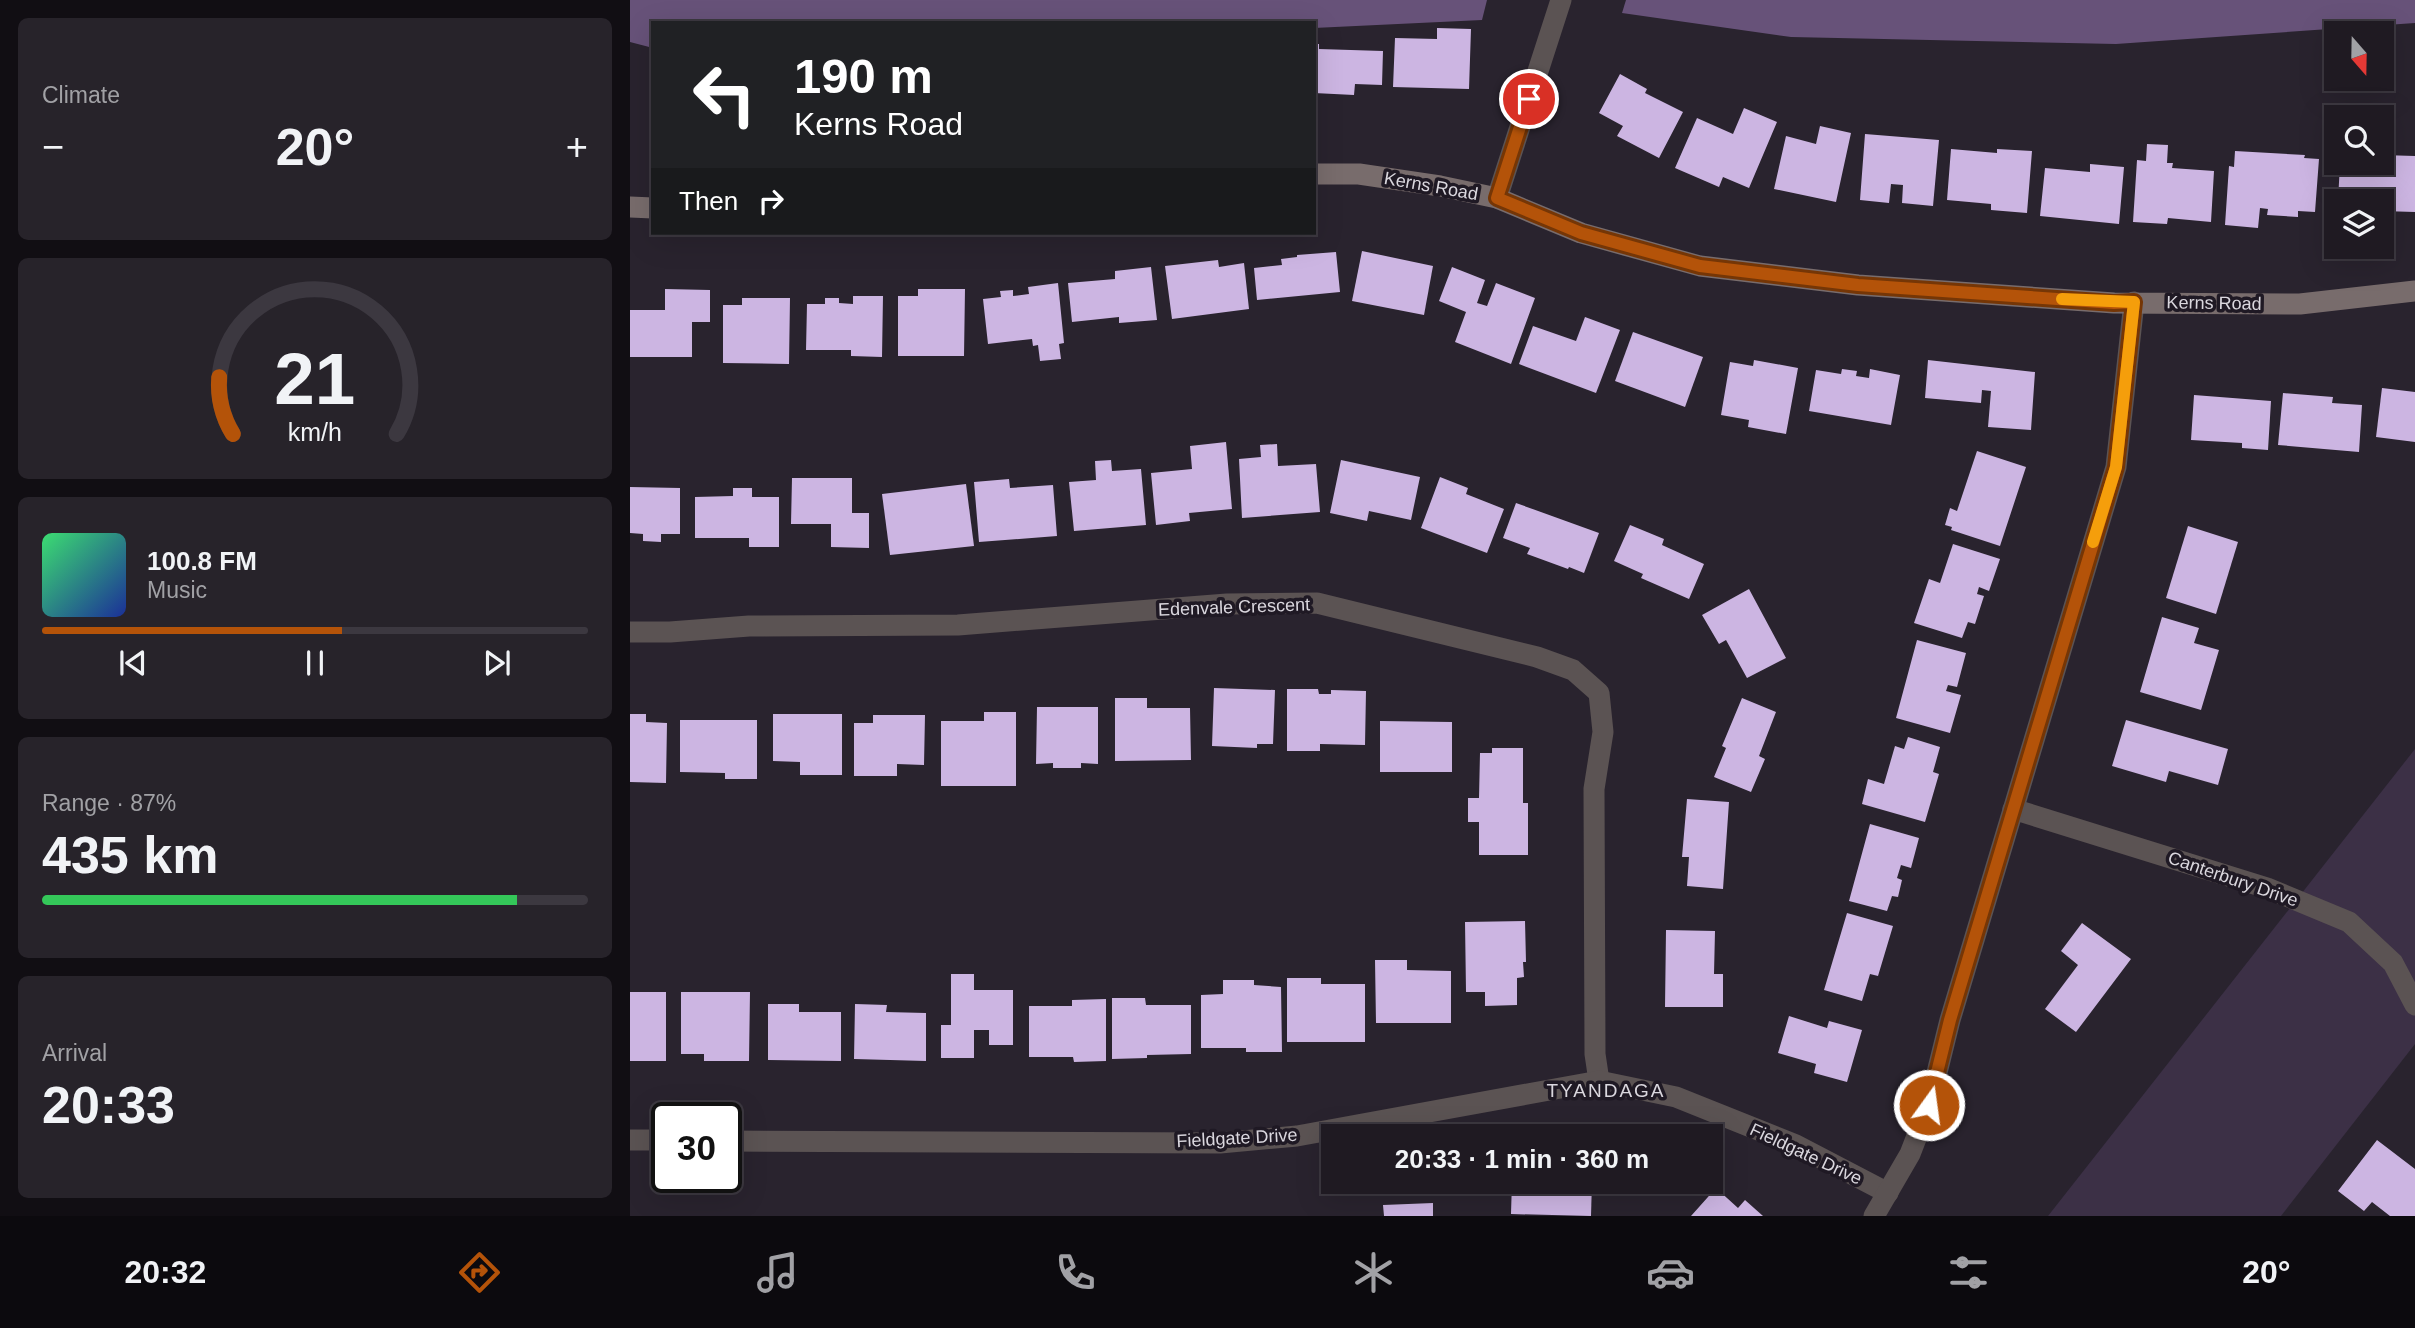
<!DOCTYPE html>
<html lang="en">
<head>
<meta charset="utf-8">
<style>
	:root { --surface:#1f1a22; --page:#27232a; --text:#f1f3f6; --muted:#a1a1a5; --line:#3c3840; --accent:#b45309 }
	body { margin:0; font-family:Helvetica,sans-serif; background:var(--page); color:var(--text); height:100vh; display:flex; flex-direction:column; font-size:26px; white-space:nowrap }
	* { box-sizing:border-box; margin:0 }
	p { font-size:23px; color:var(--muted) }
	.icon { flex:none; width:38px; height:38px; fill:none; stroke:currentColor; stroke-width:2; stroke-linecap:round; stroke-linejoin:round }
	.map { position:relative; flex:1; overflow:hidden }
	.drawer { display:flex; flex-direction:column; gap:18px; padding:18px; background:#110e13; width:630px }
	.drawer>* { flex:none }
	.hud { position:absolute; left:21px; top:21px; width:665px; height:214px; border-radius:0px; box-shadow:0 7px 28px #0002,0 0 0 2px var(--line); background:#202124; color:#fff; overflow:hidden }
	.needle { width:46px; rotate:160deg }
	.tools { position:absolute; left:1694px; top:21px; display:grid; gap:14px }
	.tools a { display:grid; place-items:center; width:70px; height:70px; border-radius:0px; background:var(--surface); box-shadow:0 7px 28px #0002,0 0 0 2px var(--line); font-size:35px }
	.speed { position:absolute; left:21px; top:1102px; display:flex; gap:14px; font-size:35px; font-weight:700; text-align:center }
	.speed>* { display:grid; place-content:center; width:91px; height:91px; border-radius:50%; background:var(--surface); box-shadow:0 7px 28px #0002,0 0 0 2px var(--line); line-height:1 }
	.speed .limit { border:4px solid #111; border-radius:10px; background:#fff; color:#111 }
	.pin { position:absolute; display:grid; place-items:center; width:60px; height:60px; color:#fff; margin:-30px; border:4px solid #fff; border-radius:50%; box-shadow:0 2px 7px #0007 }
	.me { position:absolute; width:77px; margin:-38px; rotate:14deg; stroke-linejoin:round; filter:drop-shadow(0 0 5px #0008) }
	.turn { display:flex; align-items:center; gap:24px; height:147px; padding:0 28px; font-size:32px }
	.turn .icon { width:91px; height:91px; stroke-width:2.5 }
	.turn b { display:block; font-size:49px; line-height:60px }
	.then { display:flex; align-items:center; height:66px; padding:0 28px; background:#0003; gap:14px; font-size:26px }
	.big { font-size:52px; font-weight:700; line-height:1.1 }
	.drawer .tile { flex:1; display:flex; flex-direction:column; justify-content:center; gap:10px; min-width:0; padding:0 24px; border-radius:10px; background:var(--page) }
	.drawer .dial { align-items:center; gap:0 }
	.dial svg { height:182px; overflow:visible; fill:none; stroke:var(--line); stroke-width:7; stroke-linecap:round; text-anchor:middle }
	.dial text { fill:var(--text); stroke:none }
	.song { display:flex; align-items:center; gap:21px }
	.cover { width:84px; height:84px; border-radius:10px; background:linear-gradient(135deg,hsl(140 70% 55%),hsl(230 70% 35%)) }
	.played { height:7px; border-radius:4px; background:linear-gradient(90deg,var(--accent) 55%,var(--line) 55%) }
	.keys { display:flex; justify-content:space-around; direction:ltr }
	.heat { display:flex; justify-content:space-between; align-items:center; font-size:38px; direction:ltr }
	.charge { height:10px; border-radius:5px; background:linear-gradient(90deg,#34c759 87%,var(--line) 0) }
	.trip { position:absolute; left:691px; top:1124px; width:402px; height:70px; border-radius:0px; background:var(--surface); box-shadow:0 7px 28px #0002,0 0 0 2px var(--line); font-weight:700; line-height:70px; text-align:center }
	.menu { display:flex; height:112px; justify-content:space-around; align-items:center; background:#0c0a0e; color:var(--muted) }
	.menu .icon { width:49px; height:49px }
	.menu .active { color:var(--accent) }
	.menu b { font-size:32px; color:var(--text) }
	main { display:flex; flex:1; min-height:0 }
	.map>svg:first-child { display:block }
	.green { fill:#3c3046 }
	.forest { fill:#675279 }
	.building { fill:#ccb5e2 }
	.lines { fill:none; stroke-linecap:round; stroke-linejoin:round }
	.street { stroke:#5b5353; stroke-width:21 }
	.secondary { stroke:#786c6c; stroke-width:21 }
	.route-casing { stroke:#753606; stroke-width:18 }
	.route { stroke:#b45309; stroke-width:12 }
	.slow { stroke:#f59e0b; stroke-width:12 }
	.labels { text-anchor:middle; stroke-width:7; stroke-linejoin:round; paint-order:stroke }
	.street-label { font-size:18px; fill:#dad7de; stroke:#1f1924 }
	.neighbourhood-label { font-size:19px; letter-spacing:2px; fill:#dad7de; stroke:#1f1924 }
</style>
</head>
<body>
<main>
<section class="drawer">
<div class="tile"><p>Climate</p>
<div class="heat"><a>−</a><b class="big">20°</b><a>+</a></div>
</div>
<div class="tile dial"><svg viewBox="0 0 100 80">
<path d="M14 69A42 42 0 1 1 86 69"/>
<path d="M14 69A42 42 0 0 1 8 44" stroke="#b45309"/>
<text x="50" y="56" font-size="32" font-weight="700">21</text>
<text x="50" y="72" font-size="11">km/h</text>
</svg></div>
<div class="tile">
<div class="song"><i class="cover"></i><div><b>100.8 FM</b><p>Music</p></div></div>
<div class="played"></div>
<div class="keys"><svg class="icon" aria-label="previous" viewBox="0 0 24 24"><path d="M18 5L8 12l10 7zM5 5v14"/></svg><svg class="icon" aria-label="pause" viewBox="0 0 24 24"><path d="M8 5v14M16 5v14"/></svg><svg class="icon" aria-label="next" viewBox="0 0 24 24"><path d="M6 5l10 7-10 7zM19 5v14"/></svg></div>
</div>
<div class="tile"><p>Range · 87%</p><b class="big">435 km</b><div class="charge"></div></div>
<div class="tile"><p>Arrival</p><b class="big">20:33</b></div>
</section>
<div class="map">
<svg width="1785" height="1216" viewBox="0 0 1785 1216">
	<rect width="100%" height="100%" fill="#29232e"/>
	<!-- green -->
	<path class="green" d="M1785,749V1044L1651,1216H1418Z"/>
	<!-- forest -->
	<g class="forest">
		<path d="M0,0H857L852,20L684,28V23H23V48L0,42Z"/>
		<path d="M996,0H1785V23L1486,44L1161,37L992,13Z"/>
	</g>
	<!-- building -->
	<g class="building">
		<path d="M807,28L841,29L839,89L763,87L765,38L807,39Z"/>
		<path d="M684,44H689V49L753,51L752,85L725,84L724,95L684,93Z"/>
		<path d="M990,74L1017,89L1015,93L1053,112L1029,158L987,136L993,126L969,113Z"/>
		<path d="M1114,108L1147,122L1119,188L1093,177L1089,187L1045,168L1067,118L1103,134Z"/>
		<path d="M1190,126L1221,133L1206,202L1144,189L1156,136L1186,144Z"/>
		<path d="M1235,134L1309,140L1303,206L1272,203L1273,185L1261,184L1259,203L1230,200Z"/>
		<path d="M1517,144L1538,145L1537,163H1543L1542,168L1584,171L1581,222L1538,218L1537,224L1503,222L1507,160L1516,161Z"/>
		<path d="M1321,149L1367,153V149L1402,151L1397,213L1361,210V204L1317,200Z"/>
		<path d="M1605,151L1675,155L1674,158L1689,159L1685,212L1668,211V217L1637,215L1638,209L1630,208L1628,228L1595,225L1599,166L1604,167Z"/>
		<path d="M1752,155L1785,156V212L1752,211V201H1708L1710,163H1752Z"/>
		<path d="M1460,164L1494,167L1489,224L1410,216L1415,168L1460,172Z"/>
		<path d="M732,251L803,266L794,315L722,301Z"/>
		<path d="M706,252L710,292L627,300L624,268L652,265L651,259L667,257V255Z"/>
		<path d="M588,260L589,267L614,263L619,309L542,319L535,266Z"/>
		<path d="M521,267L527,320L489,323V317L442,322L438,283L485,279V271Z"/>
		<path d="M822,267L855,280L847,303L857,306L866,283L905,298L881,364L825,342L836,312L809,301Z"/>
		<path d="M428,283L434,343L429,344L431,359L410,361L408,345L403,346L402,339L358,344L353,299L371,297L370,291L383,290V296L399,294L398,287Z"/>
		<path d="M35,289L80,290V322H62V357H0V310H35Z"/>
		<path d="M288,289H335L334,356H268V296H288Z"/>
		<path d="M223,296H253L252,357L221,356V350H176L177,304H195V298H209V303L223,304Z"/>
		<path d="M112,298H160L159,364L93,363V305H112Z"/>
		<path d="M955,317L990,330L966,393L889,364L903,326L946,341Z"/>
		<path d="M1003,332L1073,357L1055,407L985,381Z"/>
		<path d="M1124,360L1168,368L1156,434L1118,427L1119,420L1091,415L1100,362L1123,366Z"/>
		<path d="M1298,360L1405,372L1401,430L1358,427L1361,391L1352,390L1351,403L1295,398Z"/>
		<path d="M1212,369L1227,371L1226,376L1239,378L1240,369L1270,375L1261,425L1179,411L1186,370L1211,374Z"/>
		<path d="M1752,388L1785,392V442L1746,437Z"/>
		<path d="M1653,393L1703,397L1702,403L1732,405L1729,452L1648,445Z"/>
		<path d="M1564,395L1641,401L1638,450L1612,448V443L1561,440Z"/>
		<path d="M596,442L602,509L559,513L560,521L526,525L521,473L562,469L560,446Z"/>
		<path d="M647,444L648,466L686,464L690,512L612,518L609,459L631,457L630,445Z"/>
		<path d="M1347,451L1396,467L1370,546L1321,530L1322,527L1315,525L1320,508L1327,511Z"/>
		<path d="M481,460L482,471L511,469L516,525L444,531L439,482L466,480L465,461Z"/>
		<path d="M711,460L790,477L781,520L739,511L737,521L700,513Z"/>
		<path d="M810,477L838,488L836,494L874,509L857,553L791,528Z"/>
		<path d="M162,478H222V513H239V548L201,547V524H161Z"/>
		<path d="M379,479L380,488L423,485L427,536L349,542L344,482Z"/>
		<path d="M336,484L344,546L260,555L252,494Z"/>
		<path d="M0,487L50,488V534H31V542L13,541V534L0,533Z"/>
		<path d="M103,488H122V497H149V547H119V538H65V497L103,496Z"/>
		<path d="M886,503L969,533L954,573L939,567L938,569L897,554L900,548L873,538Z"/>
		<path d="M1000,525L1034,539L1032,545L1074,564L1059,599L1011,578L1013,574L984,561Z"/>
		<path d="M1558,526L1608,542L1586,614L1536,598Z"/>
		<path d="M1323,544L1370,559L1359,591L1349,587L1347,594L1354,596L1345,624L1338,622L1332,638L1284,623L1299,579L1310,583Z"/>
		<path d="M1119,589L1156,658L1117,678L1096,640L1089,644L1072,615Z"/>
		<path d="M1532,617L1569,628L1564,643L1589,650L1571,710L1510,692Z"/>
		<path d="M1287,640L1336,653L1327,687L1318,685L1316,691L1331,695L1320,733L1266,718Z"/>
		<path d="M584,688L645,690L643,744H627V748L582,746Z"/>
		<path d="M657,689H688L689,694H701V690L736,691L735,745L690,744V751H657Z"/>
		<path d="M485,698H517V708H560L561,760L485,761Z"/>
		<path d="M1112,698L1146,712L1129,756L1135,759L1121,792L1084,777L1096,748L1092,746Z"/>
		<path d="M407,707H468V764L451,763V768H423V763L406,764Z"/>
		<path d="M354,712H386V786H311V721H354Z"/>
		<path d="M0,714H16V722L37,723L36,783L0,782Z"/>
		<path d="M143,714H212V775H170V762L143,761Z"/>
		<path d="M243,715H295L294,765L267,764V776H224V723H243Z"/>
		<path d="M50,720H127V779H95V773L50,772Z"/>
		<path d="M1496,720L1598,749L1588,785L1539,771L1536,782L1482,766Z"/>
		<path d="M750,721L822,722V772H750Z"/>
		<path d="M1278,737L1310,747L1303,772L1309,774L1295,822L1232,804L1238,779L1254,784L1265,746L1274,749Z"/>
		<path d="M862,748H893V803H898V855H849V822H838V798H849L850,753H862Z"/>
		<path d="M1057,799L1099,802L1093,889L1057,886L1059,857H1052Z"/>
		<path d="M1240,824L1289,838L1281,868L1271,865L1267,878L1272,880L1268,897L1262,896L1257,911L1219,901Z"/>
		<path d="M1217,913L1263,926L1248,976L1240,974L1232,1001L1194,990Z"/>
		<path d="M895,921L896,962H893L894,977L887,978V1005L855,1006V992H836L835,922Z"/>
		<path d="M1452,923L1501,959L1446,1032L1415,1009L1448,965L1431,951Z"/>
		<path d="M1036,930L1085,931L1084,974H1093V1007H1035Z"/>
		<path d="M745,960H777V970L821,971V1023H746Z"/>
		<path d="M321,974H344V990H383V1045H359V1030H344V1058H311V1025H321Z"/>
		<path d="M657,978H691V984H735V1042H657Z"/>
		<path d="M593,980H624V985L651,987L652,1052H616V1048H571V995L593,994Z"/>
		<rect x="0" y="992" width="36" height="69"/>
		<path d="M51,992H120L119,1061H74V1054H51Z"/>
		<path d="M482,998H515L516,1005H561V1054L517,1055V1058L482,1059Z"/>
		<path d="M476,999V1061L444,1062L443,1057H399V1006H442V1000Z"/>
		<path d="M138,1004H169V1012H211V1061L138,1060Z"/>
		<path d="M225,1004L257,1005L256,1012L296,1013V1061L224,1059Z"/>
		<path d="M1159,1016L1197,1028L1199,1021L1232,1030L1217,1082L1184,1073L1186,1064L1148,1053Z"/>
		<path d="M1747,1140L1785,1169V1216H1760L1742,1202L1734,1211L1708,1191Z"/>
		<path d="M882,1181H962L961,1216L881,1214Z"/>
		<path d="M1086,1188L1108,1208L1115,1200L1133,1216H1061Z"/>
		<path d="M803,1203V1216H754L753,1205Z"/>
	</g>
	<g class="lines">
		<!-- street -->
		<g class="street">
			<path d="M867,198L931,0"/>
			<path d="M0,632H40L119,626L328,625L597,604L687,603L907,657L943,670L969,693L973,732L964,789L965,1054L969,1081"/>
			<path d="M1383,809L1637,888L1719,922L1763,963L1785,1005"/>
			<path d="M0,1140H37"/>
			<path d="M96,1141L590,1143L667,1136L969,1081L1046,1097L1166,1145L1258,1193"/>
			<path d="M1244,1216L1280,1154L1299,1105L1320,1020L1486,467L1504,302"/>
		</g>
		<!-- secondary -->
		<g class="secondary">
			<path d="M684,174H729L810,186L867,198L951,233L1070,266L1228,285L1484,303L1670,304L1785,291"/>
			<path d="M0,207L23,208"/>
		</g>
	</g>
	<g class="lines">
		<defs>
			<path id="route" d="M899,99L867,198L951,233L1070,266L1228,285L1484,303L1504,302L1486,467L1320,1020L1299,1105"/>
		</defs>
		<!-- route casing -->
		<use href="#route" class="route-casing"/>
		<!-- route -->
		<use href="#route" class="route"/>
		<!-- slow -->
		<path class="slow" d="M1432,299L1504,302L1486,467L1463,542"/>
	</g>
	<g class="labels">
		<!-- street labels -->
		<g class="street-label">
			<text transform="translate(801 186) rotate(10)" y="6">Kerns Road</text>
			<text transform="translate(1584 303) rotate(1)" y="6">Kerns Road</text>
			<text transform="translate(604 607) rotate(-2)" y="6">Edenvale Crescent</text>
			<text transform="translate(1603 879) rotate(19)" y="6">Canterbury Drive</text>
			<text transform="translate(607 1138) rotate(-3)" y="6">Fieldgate Drive</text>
			<text transform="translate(1176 1154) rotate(25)" y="6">Fieldgate Drive</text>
		</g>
		<!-- neighbourhood labels -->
		<g class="neighbourhood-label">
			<text x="976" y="1097">TYANDAGA</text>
		</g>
	</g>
</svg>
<div class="tools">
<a><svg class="needle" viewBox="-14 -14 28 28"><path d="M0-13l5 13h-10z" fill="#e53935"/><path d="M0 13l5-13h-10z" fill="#a1a1a5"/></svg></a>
<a><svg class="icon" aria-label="search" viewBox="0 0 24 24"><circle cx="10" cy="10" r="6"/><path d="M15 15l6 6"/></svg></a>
<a><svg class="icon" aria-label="layers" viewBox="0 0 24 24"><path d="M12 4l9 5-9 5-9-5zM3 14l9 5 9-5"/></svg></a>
</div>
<div class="speed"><div class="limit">30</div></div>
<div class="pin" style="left:899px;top:99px;background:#d93025"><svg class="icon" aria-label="arrive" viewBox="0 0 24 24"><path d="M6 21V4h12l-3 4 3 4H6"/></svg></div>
<svg class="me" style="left:1299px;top:1105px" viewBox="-20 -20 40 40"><circle r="17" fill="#b45309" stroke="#fff" stroke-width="3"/><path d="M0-11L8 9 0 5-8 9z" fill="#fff"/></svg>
<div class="trip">20:33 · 1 min · 360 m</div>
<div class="hud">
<div class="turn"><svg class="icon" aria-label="left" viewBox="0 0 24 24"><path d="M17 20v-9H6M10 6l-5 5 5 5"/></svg><div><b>190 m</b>Kerns Road</div></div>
<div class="then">Then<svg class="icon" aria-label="right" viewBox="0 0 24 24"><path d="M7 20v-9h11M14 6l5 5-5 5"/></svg></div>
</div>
</div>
</main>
<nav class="menu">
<b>20:32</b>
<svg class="icon active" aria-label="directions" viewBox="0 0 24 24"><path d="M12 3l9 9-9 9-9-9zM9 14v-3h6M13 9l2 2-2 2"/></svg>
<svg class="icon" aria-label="music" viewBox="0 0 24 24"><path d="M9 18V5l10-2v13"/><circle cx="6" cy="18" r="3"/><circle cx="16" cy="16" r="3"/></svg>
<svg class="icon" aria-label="phone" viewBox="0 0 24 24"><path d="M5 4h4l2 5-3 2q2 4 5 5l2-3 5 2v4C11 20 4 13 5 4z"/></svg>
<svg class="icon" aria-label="climate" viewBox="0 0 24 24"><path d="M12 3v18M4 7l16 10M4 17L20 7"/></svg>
<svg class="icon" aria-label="car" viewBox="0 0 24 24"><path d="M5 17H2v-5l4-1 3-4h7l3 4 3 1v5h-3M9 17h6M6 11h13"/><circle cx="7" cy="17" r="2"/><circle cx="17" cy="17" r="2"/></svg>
<svg class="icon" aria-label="filters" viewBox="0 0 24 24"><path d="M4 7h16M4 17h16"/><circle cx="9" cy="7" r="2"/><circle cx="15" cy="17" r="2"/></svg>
<b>20°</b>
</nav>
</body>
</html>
